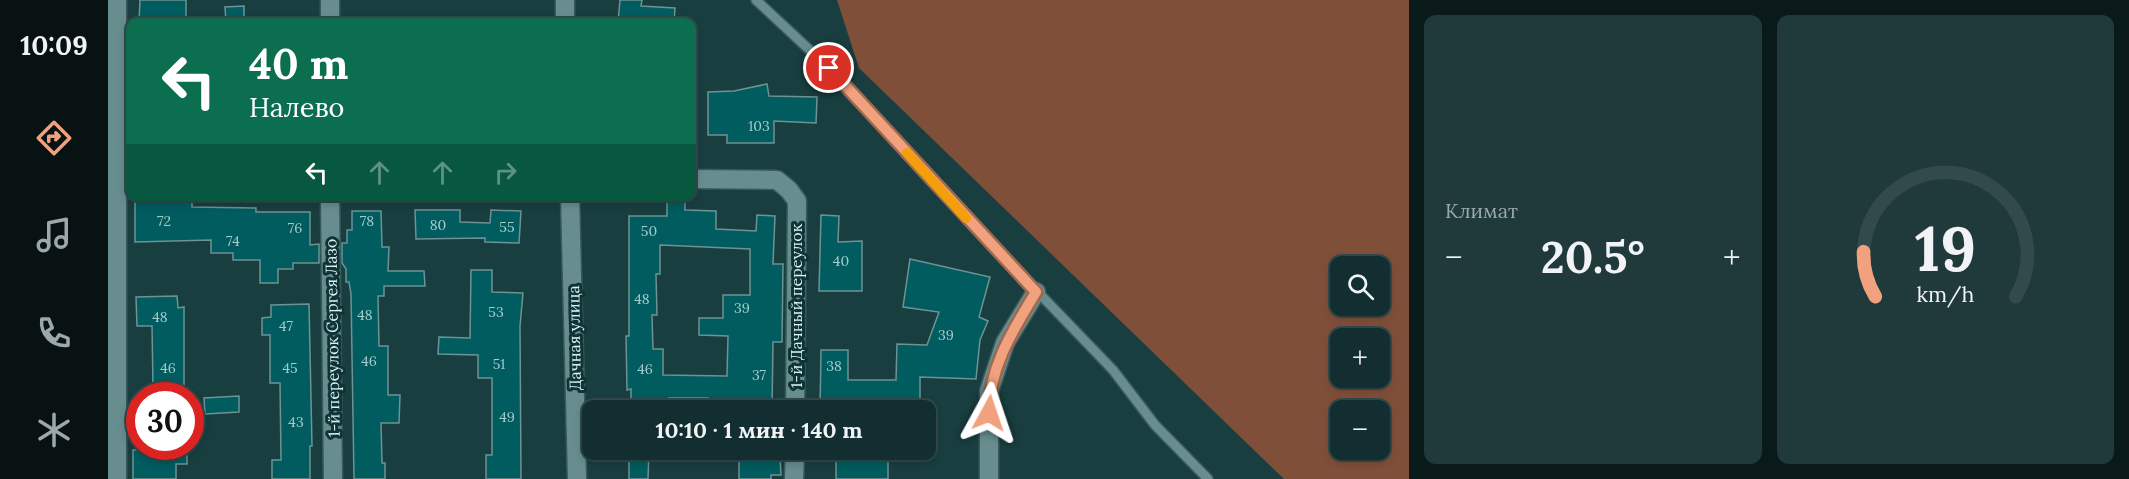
<!DOCTYPE html>
<html lang="ru">
<head>
<meta charset="utf-8">
<style>
	:root { --surface:#132e30; --page:#203a3c; --text:#f1f3f6; --muted:#9da8ab; --line:#324a4c; --accent:#f1a17d }
	body { margin:0; font-family:Lora,serif; background:var(--page); color:var(--text); height:100vh; display:flex; flex-direction:column; font-size:22px; white-space:nowrap }
	* { box-sizing:border-box; margin:0 }
	p { font-size:20px; color:var(--muted) }
	.icon { flex:none; width:33px; height:33px; fill:none; stroke:currentColor; stroke-width:2; stroke-linecap:round; stroke-linejoin:round }
	.map { position:relative; flex:1; overflow:hidden }
	.side { display:flex; flex-direction:column; gap:15px; padding:15px; background:#0a191a; width:720px }
	.side>* { flex:none }
	.guide { position:absolute; left:18px; top:18px; width:570px; height:183px; border-radius:12px; box-shadow:0 3px 9px #0003,0 0 0 2px var(--line); background:#0b6e4f; color:#fff; overflow:hidden }
	.controls { position:absolute; left:1222px; top:256px; display:grid; gap:12px }
	.controls a { display:grid; place-items:center; width:60px; height:60px; border-radius:12px; background:var(--surface); box-shadow:0 3px 9px #0003,0 0 0 2px var(--line); font-size:30px }
	.speed { position:absolute; left:18px; top:382px; display:flex; gap:12px; font-size:30px; font-weight:700; text-align:center }
	.speed>* { display:grid; place-content:center; width:78px; height:78px; border-radius:50%; background:var(--surface); box-shadow:0 3px 9px #0003,0 0 0 2px var(--line); line-height:1 }
	.speed .limit { border:9px solid #d22; background:#fff; color:#111 }
	.pin { position:absolute; display:grid; place-items:center; width:51px; height:51px; color:#fff; margin:-26px; border:3px solid #fff; border-radius:50%; box-shadow:0 2px 6px #0007 }
	.me { position:absolute; width:66px; margin:-33px; rotate:5deg; stroke-linejoin:round; filter:drop-shadow(0 0 4px #0008) }
	.turn { display:flex; align-items:center; gap:21px; height:126px; padding:0 24px; font-size:27px }
	.turn .icon { width:78px; height:78px; stroke-width:2.5 }
	.turn b { display:block; font-size:42px; line-height:51px }
	.lanes { display:flex; align-items:center; height:57px; padding:0 24px; background:#0003; justify-content:center; gap:30px; direction:ltr }
	.lanes .off { opacity:.35 }
	.big { font-size:45px; font-weight:700; line-height:1.1 }
	.side .widget { flex:1; display:flex; flex-direction:column; justify-content:center; gap:9px; min-width:0; padding:0 21px; border-radius:12px; background:var(--page) }
	.side .dial { align-items:center; gap:0 }
	.dial svg { height:156px; overflow:visible; fill:none; stroke:var(--line); stroke-width:7; stroke-linecap:round; text-anchor:middle }
	.dial text { fill:var(--text); stroke:none }
	.heat { display:flex; justify-content:space-between; align-items:center; font-size:33px; direction:ltr }
	.side .tiles { flex:1; display:grid; gap:15px; grid-template-columns:repeat(2,1fr) }
	.trip { position:absolute; left:474px; top:400px; width:354px; height:60px; border-radius:12px; background:var(--surface); box-shadow:0 3px 9px #0003,0 0 0 2px var(--line); font-weight:700; line-height:60px; text-align:center }
	main { display:flex; flex:1; min-height:0 }
	.menu { display:flex; flex-direction:column; width:108px; justify-content:space-around; align-items:center; background:#081213; color:var(--muted) }
	.menu .icon { width:42px; height:42px }
	.menu .active { color:var(--accent) }
	.menu b { font-size:27px; color:var(--text) }
	.map>svg:first-child { display:block }
	.green { fill:#7f4f3a; fill-rule:evenodd }
	.building { fill:#005c5f; stroke:#6d9394; stroke-width:1.5; fill-rule:evenodd }
	.lines { fill:none; stroke-linecap:round; stroke-linejoin:round }
	.service-casing { stroke:#395a5c; stroke-width:12 }
	.minor-casing { stroke:#395a5c; stroke-width:21 }
	.service { stroke:#678d8f; stroke-width:9 }
	.minor { stroke:#678d8f; stroke-width:18 }
	.route-casing { stroke:#9d6951; stroke-width:15 }
	.route { stroke:#f1a17d; stroke-width:10 }
	.slow { stroke:#f59e0b; stroke-width:10 }
	.labels { text-anchor:middle; stroke-width:6; stroke-linejoin:round; paint-order:stroke }
	.number-label { font-size:14px; fill:#a6cccc }
	.street-label { font-size:16px; fill:#ddf1f1; stroke:#0e3436 }
</style>
</head>
<body>
<main>
<nav class="menu">
<b>10:09</b>
<svg class="icon active" aria-label="directions" viewBox="0 0 24 24"><path d="M12 3l9 9-9 9-9-9zM9 14v-3h6M13 9l2 2-2 2"/></svg>
<svg class="icon" aria-label="music" viewBox="0 0 24 24"><path d="M9 18V5l10-2v13"/><circle cx="6" cy="18" r="3"/><circle cx="16" cy="16" r="3"/></svg>
<svg class="icon" aria-label="phone" viewBox="0 0 24 24"><path d="M5 4h4l2 5-3 2q2 4 5 5l2-3 5 2v4C11 20 4 13 5 4z"/></svg>
<svg class="icon" aria-label="climate" viewBox="0 0 24 24"><path d="M12 3v18M4 7l16 10M4 17L20 7"/></svg>
</nav>
<div class="map">
<svg width="1301" height="479" viewBox="0 0 1301 479">
	<rect width="100%" height="100%" fill="#193e40"/>
	<!-- green -->
	<path class="green" d="M729,0H1301V479H1176L751,68ZM1233,267H1272V306H1233ZM1233,339H1272V378H1233ZM1233,411H1272V450H1233Z"/>
	<!-- building -->
	<g class="building">
		<path d="M32,0H78V22H31Z"/>
		<path d="M512,0H534L533,6L567,8L566,22H510Z"/>
		<path d="M136,6V22H118L117,7Z"/>
		<path d="M659,84L661,96L709,97L708,123L666,121V143H619V135H600V92L626,91Z"/>
		<path d="M559,198H577V210L608,211V229L648,231L649,215L667,216L665,264H675L674,342H665L664,409L599,411L600,398H561L560,411H523V389L519,390L518,336H521V216H559ZM552,245L642,249V295H615V318H591V335L620,336L619,376L555,375V349H545L544,315H549L548,274H552Z"/>
		<path d="M84,200V207L148,208V212H202V245L211,244V263H185V269H170V283H152V260H125V253H103V240L27,242V201Z"/>
		<path d="M307,210H352V222L382,223L383,210L413,211L411,243L377,242V238L308,239Z"/>
		<path d="M244,211H273L274,247H281L280,271H316L317,286H276V296H270L271,346H280V395H292L291,423H273L274,463H277V479H246L243,294L241,282H238V269L234,263V243H239V230H244Z"/>
		<path d="M713,215L731,216L730,242L754,241V291H711Z"/>
		<path d="M802,259L882,277L871,317L880,321L872,340L868,379L812,377V411L712,410L713,350H740V380H788L789,344L819,345L831,312L795,307Z"/>
		<path d="M363,270H384V292L415,293L412,326L413,479H378V455H384V378H370V355L330,354L331,337L362,338Z"/>
		<path d="M69,296L70,308L76,307V386H45L44,326H29L28,297Z"/>
		<path d="M201,304L204,446H202V479H164V460H173L172,383H162V335H154V318L163,317V305Z"/>
		<path d="M131,396V412L97,414L96,398Z"/>
		<path d="M59,447H79V464H68V479H25V450L59,449Z"/>
		<path d="M521,450H541L540,479H521Z"/>
		<path d="M631,457H672L673,475H663V479H631Z"/>
		<path d="M780,457V479H728V459Z"/>
	</g>
	<g class="lines">
		<defs>
			<path id="service" d="M648,0L721,68L822,180L1005,370L1047,425L1100,479"/>
			<g id="minor">
				<path d="M9,0V479"/>
				<path d="M222,0V22"/>
				<path d="M457,0V22"/>
				<path d="M584,179L669,180L681,190L689,201L687,411"/>
				<path d="M222,196L225,479"/>
				<path d="M462,196L469,479"/>
				<path d="M686,479L687,450"/>
				<path d="M881,479V391L897,343L928,292"/>
			</g>
		</defs>
		<!-- service casing -->
		<use href="#service" class="service-casing"/>
		<!-- minor casing -->
		<use href="#minor" class="minor-casing"/>
		<!-- service -->
		<use href="#service" class="service"/>
		<!-- minor -->
		<use href="#minor" class="minor"/>
	</g>
	<g class="lines">
		<defs>
			<path id="route" d="M721,68L928,292C905,330 881,367 881,413"/>
		</defs>
		<!-- route casing -->
		<use href="#route" class="route-casing"/>
		<!-- route -->
		<use href="#route" class="route"/>
		<!-- slow -->
		<path class="slow" d="M799,153L858,218"/>
	</g>
	<g class="labels">
		<!-- number labels -->
		<g class="number-label">
			<text x="651" y="131">103</text>
			<text x="56" y="226">72</text>
			<text x="259" y="226">78</text>
			<text x="330" y="230">80</text>
			<text x="399" y="232">55</text>
			<text x="187" y="233">76</text>
			<text x="541" y="236">50</text>
			<text x="125" y="246">74</text>
			<text x="733" y="266">40</text>
			<text x="534" y="304">48</text>
			<text x="634" y="313">39</text>
			<text x="388" y="317">53</text>
			<text x="257" y="320">48</text>
			<text x="52" y="322">48</text>
			<text x="178" y="331">47</text>
			<text x="838" y="340">39</text>
			<text x="261" y="366">46</text>
			<text x="391" y="369">51</text>
			<text x="726" y="371">38</text>
			<text x="60" y="373">46</text>
			<text x="182" y="373">45</text>
			<text x="537" y="374">46</text>
			<text x="651" y="380">37</text>
			<text x="399" y="422">49</text>
			<text x="188" y="427">43</text>
		</g>
		<!-- street labels -->
		<g class="street-label">
			<text transform="translate(688 306) rotate(-90)" y="6">1-й Дачный переулок</text>
			<text transform="translate(224 338) rotate(-91)" y="6">1-й переулок Сергея Лазо</text>
			<text transform="translate(466 338) rotate(-91)" y="6">Дачная улица</text>
		</g>
	</g>
</svg>
<div class="controls">
<a><svg class="icon" aria-label="search" viewBox="0 0 24 24"><circle cx="10" cy="10" r="6"/><path d="M15 15l6 6"/></svg></a>
<a>+</a>
<a>−</a>
</div>
<div class="speed"><div class="limit">30</div></div>
<div class="pin" style="left:721px;top:68px;background:#d93025"><svg class="icon" aria-label="arrive" viewBox="0 0 24 24"><path d="M6 21V4h12l-3 4 3 4H6"/></svg></div>
<svg class="me" style="left:881px;top:413px" viewBox="-20 -20 40 40"><path d="M0-17L14 15 0 8-14 15z" fill="#f1a17d" stroke="#fff" stroke-width="4"/></svg>
<div class="trip">10:10 · 1 мин · 140 m</div>
<div class="guide">
<div class="turn"><svg class="icon" aria-label="left" viewBox="0 0 24 24"><path d="M17 20v-9H6M10 6l-5 5 5 5"/></svg><div><b>40 m</b>Налево</div></div>
<div class="lanes"><svg class="icon" aria-label="left" viewBox="0 0 24 24"><path d="M17 20v-9H6M10 6l-5 5 5 5"/></svg><svg class="icon off" aria-label="ahead" viewBox="0 0 24 24"><path d="M12 20V5M6 11l6-6 6 6"/></svg><svg class="icon off" aria-label="ahead" viewBox="0 0 24 24"><path d="M12 20V5M6 11l6-6 6 6"/></svg><svg class="icon off" aria-label="right" viewBox="0 0 24 24"><path d="M7 20v-9h11M14 6l5 5-5 5"/></svg></div>
</div>
</div>
<section class="side">
<div class="tiles">
<div class="widget"><p>Климат</p>
<div class="heat"><a>−</a><b class="big">20.5°</b><a>+</a></div>
</div>
<div class="widget dial"><svg viewBox="0 0 100 80">
<path d="M14 69A42 42 0 1 1 86 69"/>
<path d="M14 69A42 42 0 0 1 8 46" stroke="#f1a17d"/>
<text x="50" y="56" font-size="32" font-weight="700">19</text>
<text x="50" y="72" font-size="11">km/h</text>
</svg></div>
</div>
</section>
</main>
</body>
</html>
